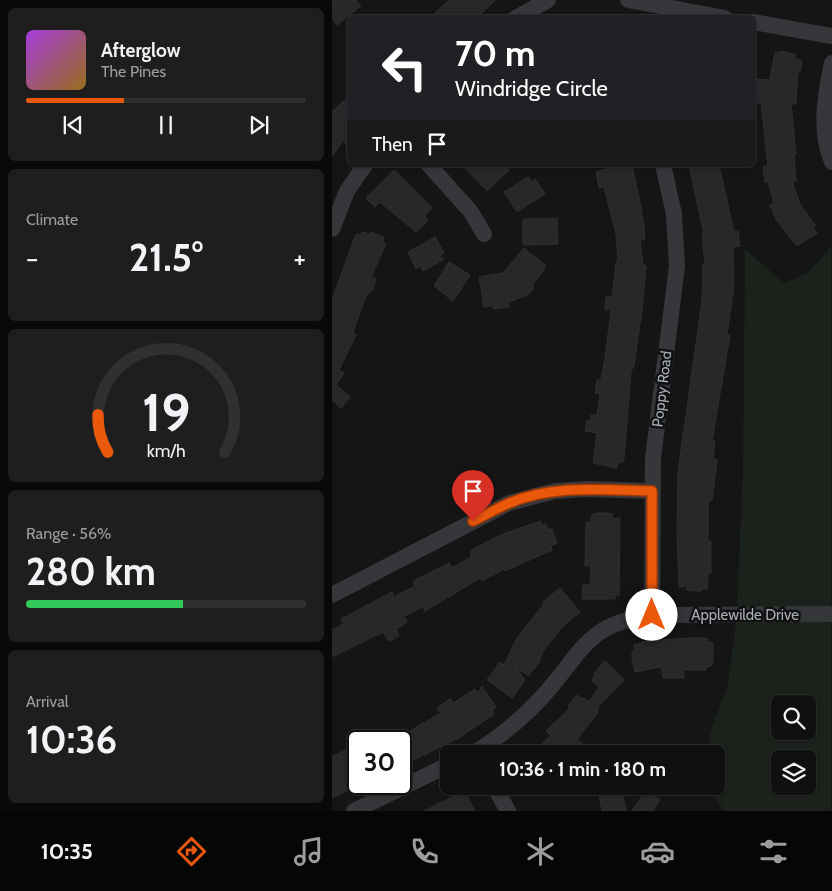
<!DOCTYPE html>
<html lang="en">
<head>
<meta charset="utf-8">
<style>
	:root { --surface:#101010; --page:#1e1e1e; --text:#f1f3f6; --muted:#9c9d9f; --line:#303030; --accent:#ea580c }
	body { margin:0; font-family:Cabin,sans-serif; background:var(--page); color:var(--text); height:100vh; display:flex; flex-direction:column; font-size:19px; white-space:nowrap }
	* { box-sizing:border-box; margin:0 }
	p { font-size:16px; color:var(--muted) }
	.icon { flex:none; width:28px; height:28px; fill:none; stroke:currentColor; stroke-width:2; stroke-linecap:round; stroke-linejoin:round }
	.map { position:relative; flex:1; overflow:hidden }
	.sheet { display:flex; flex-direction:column; gap:8px; padding:8px; background:#090909; width:332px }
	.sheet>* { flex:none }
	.hud { position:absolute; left:15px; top:15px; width:409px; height:152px; border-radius:8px; box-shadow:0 1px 4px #0004,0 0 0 1px var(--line); background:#202124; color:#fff; overflow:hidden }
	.controls { position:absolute; left:439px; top:695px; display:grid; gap:10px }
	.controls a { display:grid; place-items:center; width:45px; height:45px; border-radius:8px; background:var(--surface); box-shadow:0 1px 4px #0004,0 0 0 1px var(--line); font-size:25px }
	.speed { position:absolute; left:15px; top:730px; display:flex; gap:10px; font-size:25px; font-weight:700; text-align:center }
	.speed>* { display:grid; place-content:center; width:65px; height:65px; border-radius:50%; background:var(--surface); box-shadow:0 1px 4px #0004,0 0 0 1px var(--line); line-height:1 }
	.speed .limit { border:2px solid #111; border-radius:8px; background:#fff; color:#111 }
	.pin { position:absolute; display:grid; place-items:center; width:42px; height:42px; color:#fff; margin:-51px -21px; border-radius:50% 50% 50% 0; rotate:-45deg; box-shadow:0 0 5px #0007 }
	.pin .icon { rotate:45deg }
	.me { position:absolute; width:55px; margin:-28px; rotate:0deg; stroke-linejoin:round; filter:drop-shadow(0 0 4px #0008) }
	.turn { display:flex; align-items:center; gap:18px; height:105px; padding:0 25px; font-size:22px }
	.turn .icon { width:65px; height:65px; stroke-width:2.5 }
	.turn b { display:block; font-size:35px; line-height:42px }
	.then { display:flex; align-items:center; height:48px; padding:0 25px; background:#0003; gap:10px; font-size:19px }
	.big { font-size:38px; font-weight:800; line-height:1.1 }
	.sheet .widget { flex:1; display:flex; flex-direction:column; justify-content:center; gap:8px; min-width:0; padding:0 18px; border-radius:8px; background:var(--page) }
	.sheet .dial { align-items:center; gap:0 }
	.dial svg { height:130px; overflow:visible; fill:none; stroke:var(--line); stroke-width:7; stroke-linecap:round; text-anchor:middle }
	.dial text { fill:var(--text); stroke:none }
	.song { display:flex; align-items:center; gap:15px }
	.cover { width:60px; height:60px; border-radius:8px; background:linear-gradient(135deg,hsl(280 70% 55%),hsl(40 70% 35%)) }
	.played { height:5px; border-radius:2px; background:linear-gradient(90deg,var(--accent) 35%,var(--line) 35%) }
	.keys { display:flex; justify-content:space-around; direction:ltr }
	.heat { display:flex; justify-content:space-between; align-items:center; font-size:28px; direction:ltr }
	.charge { height:8px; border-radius:4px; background:linear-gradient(90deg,#34c759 56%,var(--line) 0) }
	.trip { position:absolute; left:108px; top:745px; width:285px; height:50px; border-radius:8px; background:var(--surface); box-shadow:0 1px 4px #0004,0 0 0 1px var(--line); font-weight:800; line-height:50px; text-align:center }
	.dock { display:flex; height:80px; justify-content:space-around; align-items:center; background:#060606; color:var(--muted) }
	.dock .icon { width:35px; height:35px }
	.dock .on { color:var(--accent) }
	.dock b { font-size:22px; color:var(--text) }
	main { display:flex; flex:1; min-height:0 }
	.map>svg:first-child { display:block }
	.green { fill:#1b211b; fill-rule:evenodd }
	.building { fill:#28282a; stroke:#2f2f32 }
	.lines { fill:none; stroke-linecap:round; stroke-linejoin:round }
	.minor { stroke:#36373b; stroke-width:16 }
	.route-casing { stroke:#983908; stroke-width:12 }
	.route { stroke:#ea580c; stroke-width:9 }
	.labels { text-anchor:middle; stroke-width:5; stroke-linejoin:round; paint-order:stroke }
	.street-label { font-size:15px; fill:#a7adb6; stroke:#101011 }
</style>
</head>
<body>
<main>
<section class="sheet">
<div class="widget">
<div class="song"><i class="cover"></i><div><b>Afterglow</b><p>The Pines</p></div></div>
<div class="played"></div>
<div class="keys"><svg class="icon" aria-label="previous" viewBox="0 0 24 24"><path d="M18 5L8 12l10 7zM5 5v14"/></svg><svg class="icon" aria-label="pause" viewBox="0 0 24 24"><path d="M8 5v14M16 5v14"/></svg><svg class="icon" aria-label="next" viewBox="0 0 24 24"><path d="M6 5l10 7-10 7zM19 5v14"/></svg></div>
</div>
<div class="widget"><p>Climate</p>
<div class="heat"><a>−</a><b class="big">21.5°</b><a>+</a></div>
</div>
<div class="widget dial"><svg viewBox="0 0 100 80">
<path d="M14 69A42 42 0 1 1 86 69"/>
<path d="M14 69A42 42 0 0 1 8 46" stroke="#ea580c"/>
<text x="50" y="56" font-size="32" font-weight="700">19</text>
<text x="50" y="72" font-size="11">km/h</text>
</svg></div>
<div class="widget"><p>Range · 56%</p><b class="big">280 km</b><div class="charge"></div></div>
<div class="widget"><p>Arrival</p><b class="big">10:36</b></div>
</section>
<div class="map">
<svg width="500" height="811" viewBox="0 0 500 811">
	<rect width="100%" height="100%" fill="#151516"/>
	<!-- green -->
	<path class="green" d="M499,246V811H393L373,788L384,786V754H376L378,733L396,684L405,615L411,466L413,249L452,283L476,273ZM448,704H475V731H448ZM448,759H475V786H448Z"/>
	<!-- building -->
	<g class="building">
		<path d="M0,0H24L29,6L5,25L0,19Z"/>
		<path d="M117,0H163L145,18H98Z"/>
		<path d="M449,51L458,53L464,55L463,59L470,61L468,72H466L464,104H459L464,154H462L464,181H460L468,204L484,226L481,228L485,233L465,246L445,221L438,205L442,203L436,182H433L431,167L436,165L429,104L421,103V79L438,80L442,57L444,52L448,53Z"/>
		<path d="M18,95V147L11,141L0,156V112Z"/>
		<path d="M130,165H172L177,170L155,191Z"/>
		<path d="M289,165H300L309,207L313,235L312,240H308L311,265L314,266L310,310L302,366L299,371L292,458L290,463L286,462L285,468L261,463L265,433L253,431L255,420L259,421V415H265L268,394L263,393L265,380H269L273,358L279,310L273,309L274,297H280L284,262H286L284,234L272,187L267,188L264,172Z"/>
		<path d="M357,165H387L402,232L406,231L408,246L401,247L402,285L395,335H398L380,441H383L381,459L385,460L380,500L376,502V542L379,541V573H376L375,589H370V591H361L355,590V586L347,587L345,530L346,472L370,301L371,264H373L370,234H372Z"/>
		<path d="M62,170L100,208L94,214L93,217L96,221L84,232L48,202L43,207L34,198Z"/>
		<path d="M196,177L199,182L203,179L213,194L185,212L172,192Z"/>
		<path d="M225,218L226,244L191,245V219Z"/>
		<path d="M30,232L37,234L38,232L52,237L50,242L54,244L39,277L44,279L41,289L34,296L21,332L24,335L7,370L12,373L4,385L18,397L9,408L0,400V300L22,239L25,234L29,235Z"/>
		<path d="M103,237L112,253L107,256L112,259L91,271L88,266L84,269L76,252Z"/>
		<path d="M192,248L214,266L200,286L202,288L197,294L176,303L177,307L162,309L160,306L152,307L147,277L171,273Z"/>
		<path d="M117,262L138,275L121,301L102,286Z"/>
		<path d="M265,513H274L281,514L280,519L288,518L287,595H283V599H250L251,585H258L259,566H253L254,522H259L260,515Z"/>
		<path d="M209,521L210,525L214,524L216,530L220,529L225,543L219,546L220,550L173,571L172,569L150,581L148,578L93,611L91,607L72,616L75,622L64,629L67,636L57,641L51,632L0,657V630L12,624L9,619L60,592L62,597L83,586L81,583L83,580L117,563L120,568L139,557V550L168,535Z"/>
		<path d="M228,588L248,612L229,628L212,650L206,664L196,676L183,666L193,680L180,698L155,680L168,662L172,665L185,638L212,604L211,602Z"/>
		<path d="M358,638H371L376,639V642L381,643V661L379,666L374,667V670H352V678H331L329,667L303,672L300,659V652L303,650L302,645L315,641Z"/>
		<path d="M273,661L292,680L265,708L267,709L264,715L245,739L251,744L242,754H200L219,735L214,731L238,708L236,706L244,695L257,701L267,688L259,680L263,676L261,674Z"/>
		<path d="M150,686L164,707L160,710L162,714L127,738L69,766V736L109,713L105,708L118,699L121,703L143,689L146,693Z"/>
		<path d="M26,743V785L0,798V757Z"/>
		<path d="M275,786H289L294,811H270L266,788Z"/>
		<path d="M133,792L143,811H92L128,793Z"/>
		<path d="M313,792L328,799L321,811H300Z"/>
	</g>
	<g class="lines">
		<!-- minor -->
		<g class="minor">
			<path d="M296,0L393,18"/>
			<path d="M184,18L216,0"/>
			<path d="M421,22L500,36"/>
			<path d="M500,63C493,95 487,131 500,162"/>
			<path d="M97,165L139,212L152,234"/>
			<path d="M0,229L15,191L33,165"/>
			<path d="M0,595L177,503L223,491L255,489L320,491"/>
			<path d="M320,615L321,458L345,266L342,214L331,165"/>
			<path d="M140,754C167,738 190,719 211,696C251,652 253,624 320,615L500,614"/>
			<path d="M162,786L176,811"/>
			<path d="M22,811L116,765"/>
		</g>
	</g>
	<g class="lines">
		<defs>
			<path id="route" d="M141,521C153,515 164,509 175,504C220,484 272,490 320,491V615"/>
		</defs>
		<!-- route casing -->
		<use href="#route" class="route-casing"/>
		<!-- route -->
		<use href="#route" class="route"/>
	</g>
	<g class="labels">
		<!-- street labels -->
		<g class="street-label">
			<text transform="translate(330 389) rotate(-83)" y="5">Poppy Road</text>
			<text x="413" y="620">Applewilde Drive</text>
		</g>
	</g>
</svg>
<div class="controls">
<a><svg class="icon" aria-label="search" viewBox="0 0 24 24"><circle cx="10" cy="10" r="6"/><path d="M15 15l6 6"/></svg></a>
<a><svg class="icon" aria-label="layers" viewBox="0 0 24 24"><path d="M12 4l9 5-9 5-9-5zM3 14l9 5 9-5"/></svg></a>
</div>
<div class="speed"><div class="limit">30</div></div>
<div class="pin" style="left:141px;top:521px;background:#d93025"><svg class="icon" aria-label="arrive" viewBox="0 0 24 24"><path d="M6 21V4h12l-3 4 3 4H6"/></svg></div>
<svg class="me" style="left:320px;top:615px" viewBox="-20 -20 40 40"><circle r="19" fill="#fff"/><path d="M0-13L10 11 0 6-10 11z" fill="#ea580c"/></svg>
<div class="trip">10:36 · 1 min · 180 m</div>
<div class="hud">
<div class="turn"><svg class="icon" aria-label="left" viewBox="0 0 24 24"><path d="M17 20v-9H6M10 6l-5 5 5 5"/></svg><div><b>70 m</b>Windridge Circle</div></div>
<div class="then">Then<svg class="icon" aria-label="arrive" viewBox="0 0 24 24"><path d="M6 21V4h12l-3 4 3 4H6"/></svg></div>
</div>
</div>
</main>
<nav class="dock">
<b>10:35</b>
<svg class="icon on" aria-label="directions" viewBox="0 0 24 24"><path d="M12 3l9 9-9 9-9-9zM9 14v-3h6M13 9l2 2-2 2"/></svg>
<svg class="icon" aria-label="music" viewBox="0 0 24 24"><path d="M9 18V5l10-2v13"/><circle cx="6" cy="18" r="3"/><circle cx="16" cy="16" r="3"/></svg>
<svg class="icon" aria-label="phone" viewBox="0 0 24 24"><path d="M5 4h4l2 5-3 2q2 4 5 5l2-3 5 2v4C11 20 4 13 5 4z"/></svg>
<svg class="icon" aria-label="climate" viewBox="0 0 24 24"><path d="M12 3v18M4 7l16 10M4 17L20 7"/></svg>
<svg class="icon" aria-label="car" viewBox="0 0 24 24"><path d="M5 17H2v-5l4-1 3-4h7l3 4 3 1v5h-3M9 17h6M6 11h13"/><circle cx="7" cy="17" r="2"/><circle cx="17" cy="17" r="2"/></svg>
<svg class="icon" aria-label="filters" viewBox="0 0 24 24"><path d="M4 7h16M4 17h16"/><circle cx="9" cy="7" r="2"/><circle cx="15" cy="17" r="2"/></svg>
</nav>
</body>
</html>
